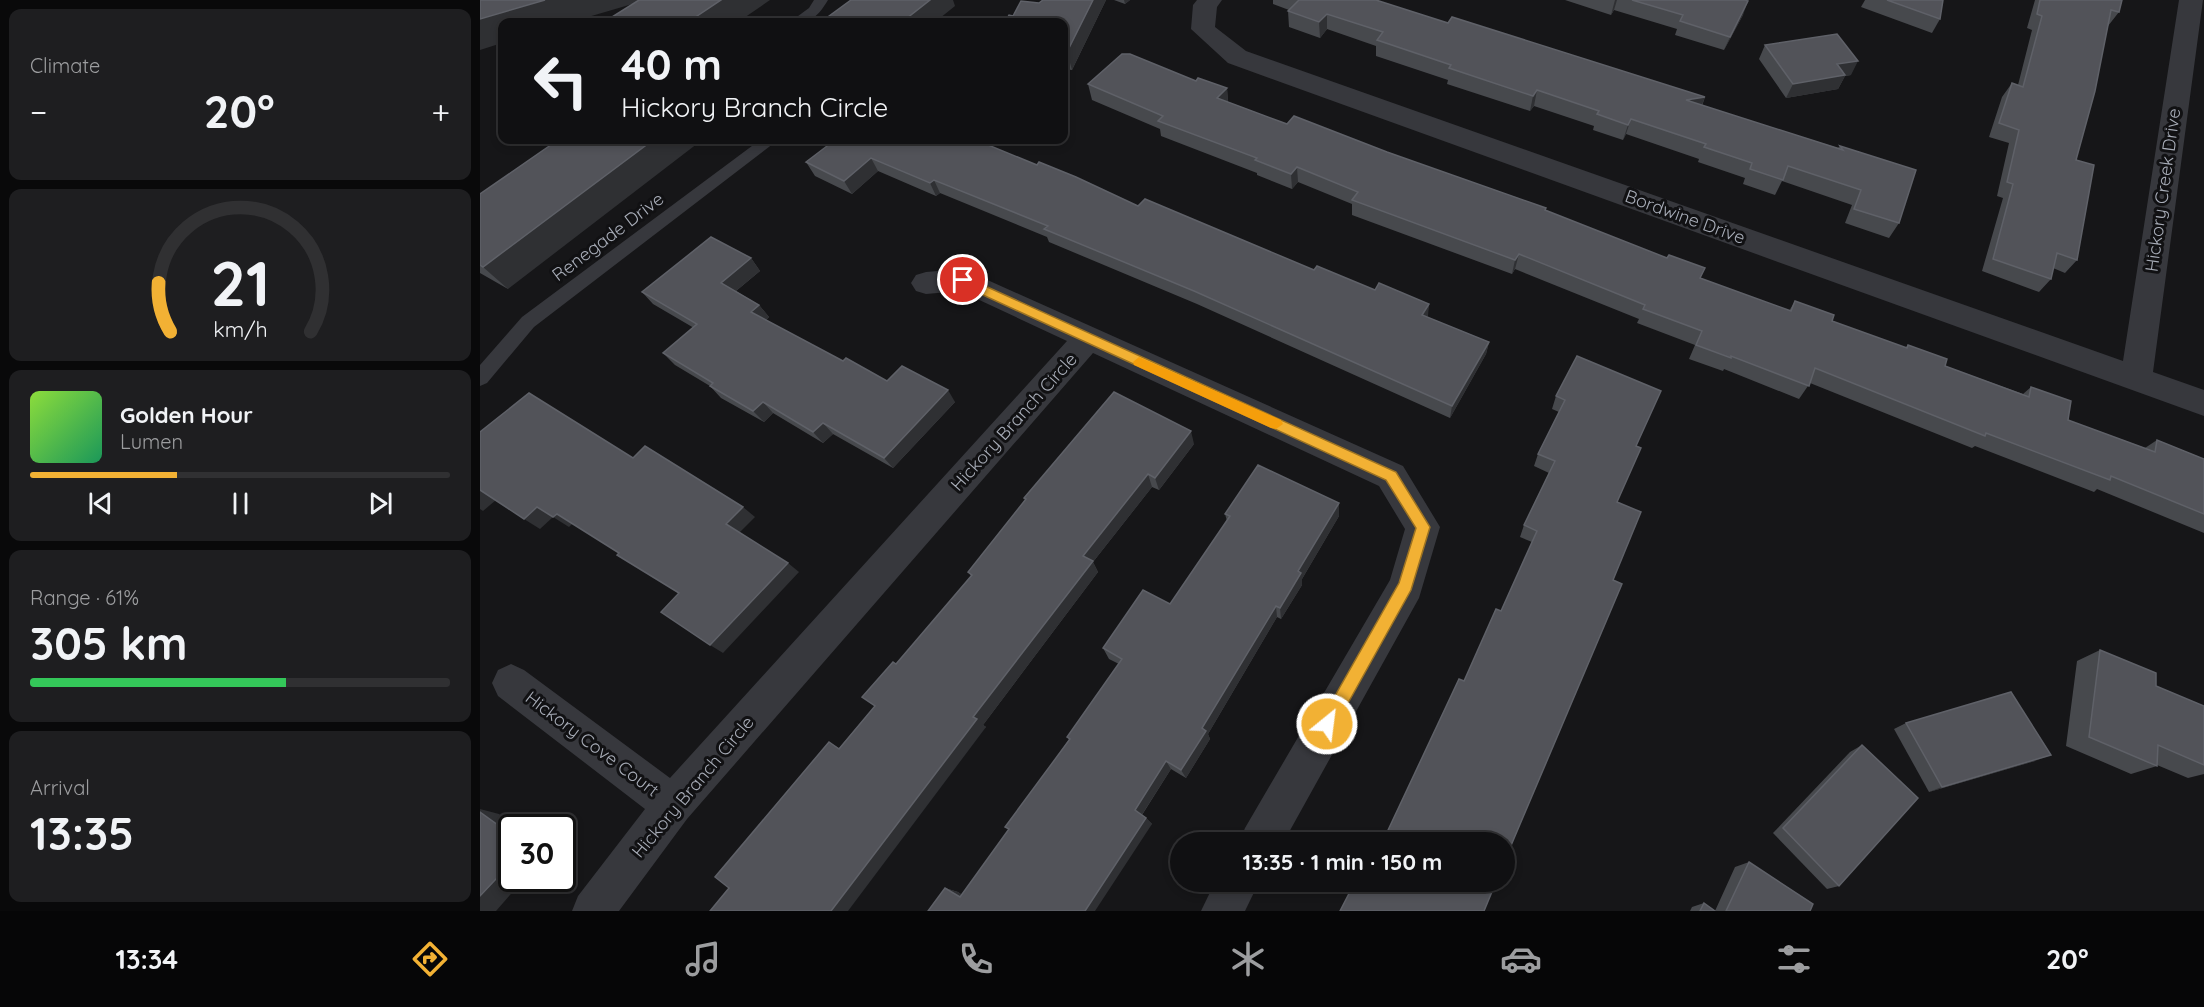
<!DOCTYPE html>
<html lang="en">
<head>
<meta charset="utf-8">
<style>
	:root { --surface:#101012; --page:#1e1e20; --text:#f1f3f6; --muted:#9c9d9f; --line:#303032; --accent:#f2b134 }
	body { margin:0; font-family:Quicksand,sans-serif; background:var(--page); color:var(--text); height:100vh; display:flex; flex-direction:column; font-size:22px; white-space:nowrap }
	* { box-sizing:border-box; margin:0 }
	p { font-size:20px; color:var(--muted) }
	.icon { flex:none; width:33px; height:33px; fill:none; stroke:currentColor; stroke-width:2; stroke-linecap:round; stroke-linejoin:round }
	.map { position:relative; flex:1; overflow:hidden }
	.side { display:flex; flex-direction:column; gap:9px; padding:9px; background:#09090a; width:480px }
	.side>* { flex:none }
	.top-card { position:absolute; left:18px; top:18px; width:570px; height:126px; border-radius:12px; box-shadow:0 3px 9px #0003,0 0 0 2px var(--line); background:#101012; color:var(--text); overflow:hidden }
	.speed { position:absolute; left:18px; top:814px; display:flex; gap:12px; font-size:30px; font-weight:700; text-align:center }
	.speed>* { display:grid; place-content:center; width:78px; height:78px; border-radius:50%; background:var(--surface); box-shadow:0 3px 9px #0003,0 0 0 2px var(--line); line-height:1 }
	.speed .limit { border:3px solid #111; border-radius:9px; background:#fff; color:#111 }
	.pin { position:absolute; display:grid; place-items:center; width:51px; height:51px; color:#fff; margin:-26px; border:3px solid #fff; border-radius:50%; box-shadow:0 2px 6px #0007 }
	.me { position:absolute; width:66px; margin:-33px; rotate:29deg; stroke-linejoin:round; filter:drop-shadow(0 0 4px #0008) }
	.turn { display:flex; align-items:center; gap:21px; height:126px; padding:0 24px; font-size:27px }
	.turn .icon { width:78px; height:78px; stroke-width:2.5 }
	.turn b { display:block; font-size:42px; line-height:51px }
	.big { font-size:45px; font-weight:700; line-height:1.1 }
	.side .tile { flex:1; display:flex; flex-direction:column; justify-content:center; gap:9px; min-width:0; padding:0 21px; border-radius:12px; background:var(--page) }
	.side .dial { align-items:center; gap:0 }
	.dial svg { height:156px; overflow:visible; fill:none; stroke:var(--line); stroke-width:7; stroke-linecap:round; text-anchor:middle }
	.dial text { fill:var(--text); stroke:none }
	.song { display:flex; align-items:center; gap:18px }
	.cover { width:72px; height:72px; border-radius:9px; background:linear-gradient(135deg,hsl(90 70% 55%),hsl(150 70% 35%)) }
	.played { height:6px; border-radius:3px; background:linear-gradient(90deg,var(--accent) 35%,var(--line) 35%) }
	.keys { display:flex; justify-content:space-around; direction:ltr }
	.heat { display:flex; justify-content:space-between; align-items:center; font-size:33px; direction:ltr }
	.charge { height:9px; border-radius:4px; background:linear-gradient(90deg,#34c759 61%,var(--line) 0) }
	.trip { position:absolute; left:690px; top:832px; width:345px; height:60px; border-radius:30px; background:var(--surface); box-shadow:0 3px 9px #0003,0 0 0 2px var(--line); font-weight:700; line-height:60px; text-align:center }
	.tabs { display:flex; height:96px; justify-content:space-around; align-items:center; background:#060607; color:var(--muted) }
	.tabs .icon { width:42px; height:42px }
	.tabs .selected { color:var(--accent) }
	.tabs b { font-size:27px; color:var(--text) }
	main { display:flex; flex:1; min-height:0 }
	.map>svg:first-child { display:block }
	.lines { fill:none; stroke-linecap:round; stroke-linejoin:round }
	.lane { fill:#37383d; fill-rule:evenodd }
	.street { fill:#37383d; fill-rule:evenodd }
	.wall { fill:#47494d }
	.shaded-wall { fill:#2f3033 }
	.building { fill:#525359; stroke:#5f6168; stroke-width:1.5 }
	.route { fill:#f2b134; stroke:#9d7322; stroke-width:1.5 }
	.slow { fill:#f59e0b }
	.labels { text-anchor:middle; stroke-width:6; stroke-linejoin:round; paint-order:stroke }
	.street-label { font-size:18px; fill:#a8adb8; stroke:#111113 }
</style>
</head>
<body>
<main>
<section class="side">
<div class="tile"><p>Climate</p>
<div class="heat"><a>−</a><b class="big">20°</b><a>+</a></div>
</div>
<div class="tile dial"><svg viewBox="0 0 100 80">
<path d="M14 69A42 42 0 1 1 86 69"/>
<path d="M14 69A42 42 0 0 1 8 44" stroke="#f2b134"/>
<text x="50" y="56" font-size="32" font-weight="700">21</text>
<text x="50" y="72" font-size="11">km/h</text>
</svg></div>
<div class="tile">
<div class="song"><i class="cover"></i><div><b>Golden Hour</b><p>Lumen</p></div></div>
<div class="played"></div>
<div class="keys"><svg class="icon" aria-label="previous" viewBox="0 0 24 24"><path d="M18 5L8 12l10 7zM5 5v14"/></svg><svg class="icon" aria-label="pause" viewBox="0 0 24 24"><path d="M8 5v14M16 5v14"/></svg><svg class="icon" aria-label="next" viewBox="0 0 24 24"><path d="M6 5l10 7-10 7zM19 5v14"/></svg></div>
</div>
<div class="tile"><p>Range · 61%</p><b class="big">305 km</b><div class="charge"></div></div>
<div class="tile"><p>Arrival</p><b class="big">13:35</b></div>
</section>
<div class="map">
<svg width="1724" height="911" viewBox="0 0 1724 911">
	<rect width="100%" height="100%" fill="#161618"/>
	<g class="lines">
		<!-- lane -->
		<g class="lane">
			<path d="M334,0H348C337,18 332,22 310,22L329,8Z"/>
			<path d="M280,140H298L54,327L7,383L0,386V365L42,317Z"/>
		</g>
		<!-- street -->
		<g class="street">
			<path d="M717,0H742L737,7L735,27L766,51L1643,361L1699,0H1723L1673,372L1724,390V416L748,63L711,29L713,5Z"/>
			<path d="M483,269L923,466L960,527L939,598L803,843H759L765,828L910,580L925,529L899,486L613,353L207,819L139,911H92L98,896L165,809L18,696L12,683L18,670L31,664L44,670L190,778L587,341L480,291L446,294L436,291L431,283L436,275L446,272Z"/>
			<path d="M735,882H779L765,911H721Z"/>
		</g>
	</g>
	<!-- wall -->
	<g class="wall">
		<path d="M563,0H626L592,70L584,69V22L533,16L559,3Z"/>
		<path d="M634,0H650L645,4Z"/>
		<path d="M793,0H896L968,23L1225,97L1222,106L1358,148L1360,146L1419,223L1409,238L1365,223L1372,205L1302,181L1295,195L1263,184L1265,178L1218,162L1219,159L1146,134L1143,140L1113,130L1114,126L1054,106L1050,111L967,84L968,80L896,56V46L847,29L840,38L809,27L808,11L809,10L793,4Z"/>
		<path d="M1085,0H1265L1263,15L1244,50L1195,35L1197,29L1134,10L1131,15Z"/>
		<path d="M1385,0H1463L1460,19L1452,33L1381,7Z"/>
		<path d="M1555,0H1642L1639,12L1628,26L1596,160L1597,260L1585,273L1573,268L1571,279L1559,292L1502,271L1523,198L1517,196L1529,143L1509,137L1522,97L1532,83L1538,85L1552,30L1547,28Z"/>
		<path d="M1285,45L1371,75L1365,76L1358,89L1306,98L1279,59Z"/>
		<path d="M716,81L747,88L748,102L807,124L907,152L1066,208L1065,210L1220,278L1309,311L1315,301L1352,321L1425,348L1428,345L1465,366L1543,394L1551,387L1588,420L1665,448L1677,440L1724,459V533L1617,489L1614,492L1495,446L1492,448L1330,383L1319,399L1244,369L1243,371L1209,359L1215,345L1157,323L1159,319L1035,269L1032,274L872,215V204L818,182L812,189L777,175V173L681,136L680,129L612,100L608,84Z"/>
		<path d="M439,140H500V142L658,206L834,270L895,290L949,304L947,317L1009,342L1006,354L970,418L717,304L569,242L567,237L460,193L456,196L398,171L372,194L335,176L326,162L435,143Z"/>
		<path d="M0,194L28,289L0,273Z"/>
		<path d="M271,258L280,271L256,291L279,305L289,317L286,320L363,361L407,381L475,402L413,468L353,434L343,443L293,413L284,422L241,398L230,386L195,365L183,353L214,328L173,304L162,292Z"/>
		<path d="M1181,391L984,681L1021,611L1052,542L1040,537L1044,525L1069,473L1054,466L1058,454L1079,412L1072,409L1076,396Z"/>
		<path d="M714,444L679,490L672,487L613,562L618,572L503,725L506,727L249,888L349,742L359,748L395,706L416,664L491,576L488,572L545,500L544,498Z"/>
		<path d="M745,514L859,516L822,579V585L801,619L797,617L728,734L730,739L706,778L691,769L662,815L666,818L672,824L448,911L465,888L478,892L482,895L529,829L589,739L587,737L639,664L629,659L623,648L690,604L747,521Z"/>
		<path d="M1620,650L1676,686L1724,706V774L1708,778L1677,765V766L1651,774L1586,746L1597,661Z"/>
		<path d="M1426,723L1555,761L1449,792L1414,729Z"/>
		<path d="M1382,745L1359,886L1347,889L1293,833L1370,752Z"/>
		<path d="M1269,862L1330,911H1210L1212,907L1224,903L1235,911L1255,867Z"/>
	</g>
	<!-- shaded-wall -->
	<g class="shaded-wall">
		<path d="M65,0H166L91,22H22V43L0,50V19Z"/>
		<path d="M241,0H290L258,22H208Z"/>
		<path d="M450,0H473L475,6L455,22H422Z"/>
		<path d="M613,0H626L592,70L587,52Z"/>
		<path d="M644,0H650L645,4Z"/>
		<path d="M1135,0H1137L1134,10L1131,15Z"/>
		<path d="M1268,1L1263,15L1244,50L1250,37Z"/>
		<path d="M847,14V29L840,38L839,22Z"/>
		<path d="M1378,61L1371,75L1365,76L1358,89L1306,98L1313,84L1357,64Z"/>
		<path d="M747,88L748,104L737,98Z"/>
		<path d="M1057,90L1054,106L1050,111L1053,96Z"/>
		<path d="M1225,97L1219,112L1206,100Z"/>
		<path d="M1151,119L1146,134L1143,140L1148,125Z"/>
		<path d="M173,140H222L28,289L3,267Z"/>
		<path d="M391,158L398,171L372,194L364,181Z"/>
		<path d="M817,167L818,182L812,189L811,174Z"/>
		<path d="M454,180L460,193L456,196L450,183Z"/>
		<path d="M1039,254L1035,269L1032,274L1035,260Z"/>
		<path d="M271,258L280,271L251,295L241,283Z"/>
		<path d="M949,304L948,316L941,328L942,315Z"/>
		<path d="M279,305L289,317L281,324L271,312Z"/>
		<path d="M1009,342L1006,354L970,418L972,406Z"/>
		<path d="M468,390L475,402L413,468L404,458Z"/>
		<path d="M283,402L293,413L284,422L273,411Z"/>
		<path d="M343,423L353,434L343,443L333,432Z"/>
		<path d="M711,431L714,444L679,490L675,478Z"/>
		<path d="M668,474L672,487L613,562L618,572L503,725L506,727L368,911H351L493,717L603,556Z"/>
		<path d="M0,490L16,500L3,511L0,509Z"/>
		<path d="M859,503V516L822,579V585L801,619L800,608L818,571Z"/>
		<path d="M57,507L73,517L60,529L44,519Z"/>
		<path d="M263,507L275,517L258,534L246,524Z"/>
		<path d="M77,514L92,524L89,527L73,517Z"/>
		<path d="M308,563L319,572L243,653L230,645Z"/>
		<path d="M796,606L797,617L728,734L730,739L706,778L701,770L722,728Z"/>
		<path d="M1571,755L1555,761L1449,792L1462,787Z"/>
		<path d="M686,761L691,769L661,816L655,810Z"/>
		<path d="M0,809L19,814L38,828H32V835L0,812Z"/>
		<path d="M666,818L672,824L615,911H605Z"/>
		<path d="M32,862V879H44L16,911H0V896Z"/>
		<path d="M465,888L478,892L491,901L480,897Z"/>
	</g>
	<!-- building -->
	<g class="building">
		<path d="M0,0H65L0,19Z"/>
		<path d="M159,0H241L208,22H124Z"/>
		<path d="M371,0H450L422,22H341Z"/>
		<path d="M563,0H613L587,52H584V22H525L529,15L533,16L541,1L559,3Z"/>
		<path d="M819,0H896L968,23L972,17L1225,97L1206,100L1363,150L1360,146L1436,170L1419,223L1374,209L1381,190L1308,166L1303,180L1270,169L1272,163L1224,147L1226,144L1151,119L1148,125L1117,114L1119,111L1057,90L1053,96L969,68L971,65L897,40L903,32L847,14L839,22L808,11Z"/>
		<path d="M1152,0H1265L1268,1L1250,37L1200,21L1203,15Z"/>
		<path d="M1407,0H1463L1460,19Z"/>
		<path d="M1560,0H1642L1639,12L1631,10L1615,91L1596,160L1614,165L1597,260L1577,253L1571,279L1513,259L1533,184L1527,182L1539,130L1519,123L1532,83L1543,87L1562,16L1557,14Z"/>
		<path d="M1357,34L1378,61L1357,64L1365,75L1313,84L1285,45Z"/>
		<path d="M642,54H650L716,81L718,78L747,88L737,98L807,124L814,116L907,152L1066,208L1065,210L1187,258L1189,255L1225,268L1220,278L1311,311L1315,301L1354,315L1352,321L1427,348L1428,345L1467,359L1465,366L1549,397L1551,387L1591,401L1588,420L1675,452L1677,440L1724,459V514L1631,476L1630,480L1506,433L1505,436L1335,368L1329,386L1251,356V358L1216,345L1222,331L1163,309L1165,305L1039,254L1035,260L872,200L878,192L817,167L811,174L775,160L777,158L678,121L683,116L608,84Z"/>
		<path d="M78,140H173L3,267L0,265V194Z"/>
		<path d="M355,140H427L435,143L439,140H497H496L557,165L559,162L596,177L658,206L665,199L834,270L837,266L895,290L899,283L949,304L942,315L1009,342L972,406L714,291L564,229L568,226L454,180L450,183L391,158L364,181L326,162Z"/>
		<path d="M231,237L271,258L241,283L279,305L271,312L363,361L366,358L407,381L422,366L468,390L404,458L343,423L333,432L283,402L273,411L230,386L233,383L183,353L217,324L162,292Z"/>
		<path d="M1097,356L1181,391L1156,446L1161,448L1137,502L1161,512L1133,580L1142,584L1024,862V843H902L979,679L984,681L1016,609L1021,611L1057,531L1044,525L1075,461L1058,454L1085,400L1076,396Z"/>
		<path d="M634,392L711,431L675,478L668,474L603,556L613,561L493,717L497,719L351,911H230L249,888L235,877L349,742L359,749L395,706L382,697L413,662L416,664L492,575L488,572L546,499L544,498Z"/>
		<path d="M49,393L153,458L165,446L263,507L246,524L308,563L230,645L181,612L199,593L137,555L139,553L77,514L73,517L57,507L44,519L0,490V432Z"/>
		<path d="M778,465L859,503L818,571L821,573L800,608L796,606L722,728L726,731L701,770L686,761L655,810L666,818L605,911H448L465,888L480,897L529,829L525,827L590,739L587,737L642,659L623,648L663,590L690,604L750,516L745,514Z"/>
		<path d="M1620,650L1676,673V686L1724,706V765L1678,745L1677,766L1609,737Z"/>
		<path d="M1531,692L1571,755L1462,787L1426,723Z"/>
		<path d="M1382,745L1438,798L1359,886L1303,828Z"/>
		<path d="M0,812L32,835V862L0,896Z"/>
		<path d="M1269,862L1333,904L1330,911H1246Z"/>
		<path d="M875,882H1016L1004,911H860Z"/>
		<path d="M1224,903L1235,911H1220Z"/>
	</g>
	<!-- route -->
	<path class="route" d="M483,276L916,472L950,527L931,590L853,730L847,732L842,730L839,724L919,583L936,528L906,480L479,284V277Z"/>
	<!-- slow -->
	<path class="slow" d="M659,357L801,420L803,424L796,429L791,428L654,365L653,362Z"/>
	<g class="labels">
		<!-- street labels -->
		<g class="street-label">
			<text transform="translate(1683 190) rotate(-82)" y="6">Hickory Creek Drive</text>
			<text transform="translate(1205 217) rotate(20)" y="6">Bordwine Drive</text>
			<text transform="translate(128 237) rotate(-37)" y="6">Renegade Drive</text>
			<text transform="translate(534 422) rotate(-48)" y="6">Hickory Branch Circle</text>
			<text transform="translate(112 744) rotate(37)" y="6">Hickory Cove Court</text>
			<text transform="translate(213 787) rotate(-50)" y="6">Hickory Branch Circle</text>
		</g>
	</g>
</svg>
<div class="speed"><div class="limit">30</div></div>
<div class="pin" style="left:483px;top:280px;background:#d93025"><svg class="icon" aria-label="arrive" viewBox="0 0 24 24"><path d="M6 21V4h12l-3 4 3 4H6"/></svg></div>
<svg class="me" style="left:847px;top:724px" viewBox="-20 -20 40 40"><circle r="17" fill="#f2b134" stroke="#fff" stroke-width="3"/><path d="M0-11L8 9 0 5-8 9z" fill="#fff"/></svg>
<div class="trip">13:35 · 1 min · 150 m</div>
<div class="top-card">
<div class="turn"><svg class="icon" aria-label="left" viewBox="0 0 24 24"><path d="M17 20v-9H6M10 6l-5 5 5 5"/></svg><div><b>40 m</b>Hickory Branch Circle</div></div>
</div>
</div>
</main>
<nav class="tabs">
<b>13:34</b>
<svg class="icon selected" aria-label="directions" viewBox="0 0 24 24"><path d="M12 3l9 9-9 9-9-9zM9 14v-3h6M13 9l2 2-2 2"/></svg>
<svg class="icon" aria-label="music" viewBox="0 0 24 24"><path d="M9 18V5l10-2v13"/><circle cx="6" cy="18" r="3"/><circle cx="16" cy="16" r="3"/></svg>
<svg class="icon" aria-label="phone" viewBox="0 0 24 24"><path d="M5 4h4l2 5-3 2q2 4 5 5l2-3 5 2v4C11 20 4 13 5 4z"/></svg>
<svg class="icon" aria-label="climate" viewBox="0 0 24 24"><path d="M12 3v18M4 7l16 10M4 17L20 7"/></svg>
<svg class="icon" aria-label="car" viewBox="0 0 24 24"><path d="M5 17H2v-5l4-1 3-4h7l3 4 3 1v5h-3M9 17h6M6 11h13"/><circle cx="7" cy="17" r="2"/><circle cx="17" cy="17" r="2"/></svg>
<svg class="icon" aria-label="filters" viewBox="0 0 24 24"><path d="M4 7h16M4 17h16"/><circle cx="9" cy="7" r="2"/><circle cx="15" cy="17" r="2"/></svg>
<b>20°</b>
</nav>
</body>
</html>
